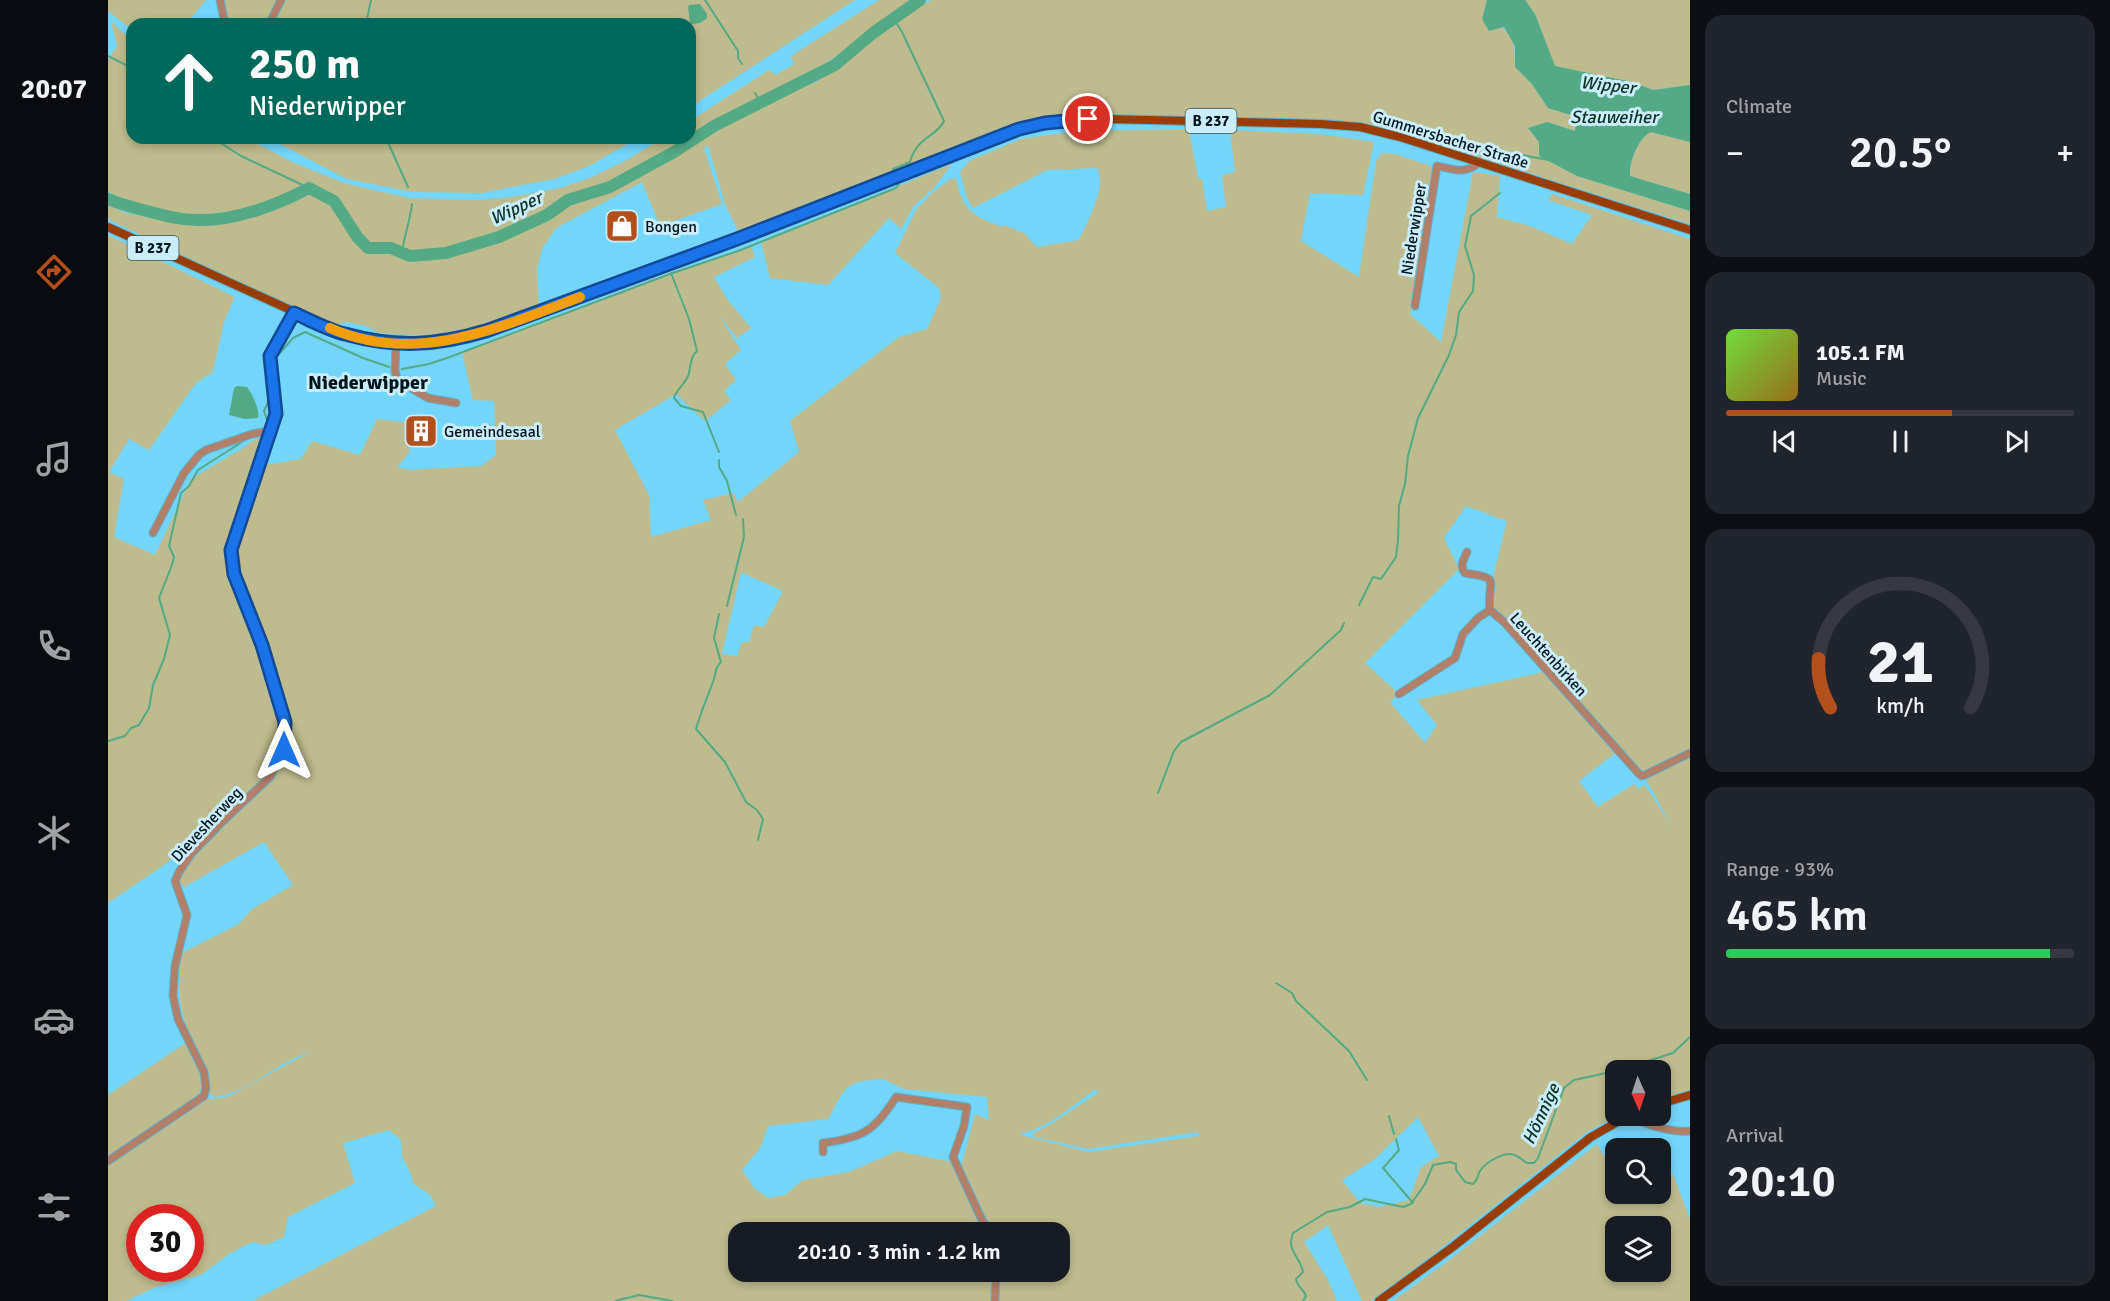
<!DOCTYPE html>
<html lang="en">
<head>
<meta charset="utf-8">
<style>
	:root { --surface:#171b24; --page:#20242c; --text:#f1f3f6; --muted:#9ea1a6; --line:#363941; --accent:#b34f1b }
	body { margin:0; font-family:Signika,sans-serif; background:var(--page); color:var(--text); height:100vh; display:flex; flex-direction:column; font-size:22px; white-space:nowrap }
	* { box-sizing:border-box; margin:0 }
	p { font-size:20px; color:var(--muted) }
	.icon { flex:none; width:33px; height:33px; fill:none; stroke:currentColor; stroke-width:2; stroke-linecap:round; stroke-linejoin:round }
	.map { position:relative; flex:1; overflow:hidden }
	.details { display:flex; flex-direction:column; gap:15px; padding:15px; background:#0d0f14; width:420px }
	.details>* { flex:none }
	.top-card { position:absolute; left:18px; top:18px; width:570px; height:126px; border-radius:18px; box-shadow:0 3px 9px #0003; background:#00695c; color:#fff; overflow:hidden }
	.needle { width:39px; rotate:177deg }
	.buttons { position:absolute; left:1497px; top:1060px; display:grid; gap:12px }
	.buttons a { display:grid; place-items:center; width:66px; height:66px; border-radius:12px; background:var(--surface); box-shadow:0 3px 9px #0003; font-size:30px }
	.speed { position:absolute; left:18px; top:1204px; display:flex; gap:12px; font-size:30px; font-weight:700; text-align:center }
	.speed>* { display:grid; place-content:center; width:78px; height:78px; border-radius:50%; background:var(--surface); box-shadow:0 3px 9px #0003; line-height:1 }
	.speed .limit { border:9px solid #d22; background:#fff; color:#111 }
	.pin { position:absolute; display:grid; place-items:center; width:51px; height:51px; color:#fff; margin:-26px; border:3px solid #fff; border-radius:50%; box-shadow:0 2px 6px #0007 }
	.me { position:absolute; width:66px; margin:-33px; rotate:0deg; stroke-linejoin:round; filter:drop-shadow(0 0 4px #0008) }
	.turn { display:flex; align-items:center; gap:21px; height:126px; padding:0 24px; font-size:27px }
	.turn .icon { width:78px; height:78px; stroke-width:2.5 }
	.turn b { display:block; font-size:42px; line-height:51px }
	.big { font-size:45px; font-weight:600; line-height:1.1 }
	.details .tile { flex:1; display:flex; flex-direction:column; justify-content:center; gap:9px; min-width:0; padding:0 21px; border-radius:18px; background:var(--page) }
	.details .dial { align-items:center; gap:0 }
	.dial svg { height:156px; overflow:visible; fill:none; stroke:var(--line); stroke-width:7; stroke-linecap:round; text-anchor:middle }
	.dial text { fill:var(--text); stroke:none }
	.song { display:flex; align-items:center; gap:18px }
	.cover { width:72px; height:72px; border-radius:9px; background:linear-gradient(135deg,hsl(100 70% 55%),hsl(40 70% 35%)) }
	.played { height:6px; border-radius:3px; background:linear-gradient(90deg,var(--accent) 65%,var(--line) 65%) }
	.keys { display:flex; justify-content:space-around; direction:ltr }
	.heat { display:flex; justify-content:space-between; align-items:center; font-size:33px; direction:ltr }
	.charge { height:9px; border-radius:4px; background:linear-gradient(90deg,#34c759 93%,var(--line) 0) }
	.trip { position:absolute; left:620px; top:1222px; width:342px; height:60px; border-radius:18px; background:var(--surface); box-shadow:0 3px 9px #0003; font-weight:600; line-height:60px; text-align:center }
	main { display:flex; flex:1; min-height:0 }
	.menu { display:flex; flex-direction:column; width:108px; justify-content:space-around; align-items:center; background:#090b0e; color:var(--muted) }
	.menu .icon { width:42px; height:42px }
	.menu .active { color:var(--accent) }
	.menu b { font-size:27px; color:var(--text) }
	.map>svg:first-child { display:block }
	.green { fill:#bebb8e; fill-rule:evenodd }
	.water { fill:#54aa86 }
	.lines { fill:none; stroke-linecap:round; stroke-linejoin:round }
	.stream { stroke:#54aa86; stroke-width:2 }
	.river { stroke:#54aa86; stroke-width:12 }
	.minor-casing { stroke:#5eb2d1; stroke-width:9 }
	.major-casing { stroke:#5eb2d1; stroke-width:10 }
	.minor { stroke:#b27f69; stroke-width:7 }
	.major { stroke:#993d04; stroke-width:8 }
	.route-casing { stroke:#114b97; stroke-width:15 }
	.route { stroke:#1a73e8; stroke-width:10 }
	.slow { stroke:#f59e0b; stroke-width:10 }
	.labels { text-anchor:middle; stroke-width:6; stroke-linejoin:round; paint-order:stroke }
	.shield { fill:#caedfc; stroke:#3d545e; stroke-width:1.5 }
	.shield-label { font-size:15px; font-weight:bold; fill:#01131b }
	.street-label { font-size:16px; fill:#01131b; stroke:#caedfc }
	.poi-label { font-size:16px; fill:#01131b; stroke:#caedfc; text-anchor:start }
	.water-label { font-size:18px; font-style:italic; fill:#0b3324; stroke:#caedfc }
	.quarter-label { font-size:20px; font-weight:bold; fill:#01131b; stroke:#caedfc }
</style>
</head>
<body>
<main>
<nav class="menu">
<b>20:07</b>
<svg class="icon active" aria-label="directions" viewBox="0 0 24 24"><path d="M12 3l9 9-9 9-9-9zM9 14v-3h6M13 9l2 2-2 2"/></svg>
<svg class="icon" aria-label="music" viewBox="0 0 24 24"><path d="M9 18V5l10-2v13"/><circle cx="6" cy="18" r="3"/><circle cx="16" cy="16" r="3"/></svg>
<svg class="icon" aria-label="phone" viewBox="0 0 24 24"><path d="M5 4h4l2 5-3 2q2 4 5 5l2-3 5 2v4C11 20 4 13 5 4z"/></svg>
<svg class="icon" aria-label="climate" viewBox="0 0 24 24"><path d="M12 3v18M4 7l16 10M4 17L20 7"/></svg>
<svg class="icon" aria-label="car" viewBox="0 0 24 24"><path d="M5 17H2v-5l4-1 3-4h7l3 4 3 1v5h-3M9 17h6M6 11h13"/><circle cx="7" cy="17" r="2"/><circle cx="17" cy="17" r="2"/></svg>
<svg class="icon" aria-label="filters" viewBox="0 0 24 24"><path d="M4 7h16M4 17h16"/><circle cx="9" cy="7" r="2"/><circle cx="15" cy="17" r="2"/></svg>
</nav>
<div class="map">
<svg width="1582" height="1301" viewBox="0 0 1582 1301">
	<rect width="100%" height="100%" fill="#73d5f9"/>
	<!-- green -->
	<g class="green">
		<path d="M0,0H98L78,24H24V30L0,11Z"/>
		<path d="M115,0H169L158,24H119Z"/>
		<path d="M176,0H747L582,107V24H165Z"/>
		<path d="M771,0H812L797,6L669,99L710,81L799,11L824,0H1379L1374,19C1404,30 1407,35 1407,67L1424,84L1440,108L1469,117L1467,131L1440,122L1420,128L1431,142L1432,156L1469,176L1582,211V224L1272,126L1226,120L967,115L916,122L630,231L617,204L600,145L596,148L614,204L552,226L534,182L448,228L434,249L429,270L431,306L373,328L313,336L271,333L258,326L239,322L228,325L189,310L134,285L0,219V204L15,212L63,222L96,223L126,219L192,199L185,191C156,209 91,220 58,212C38,208 18,201 0,192V60L9,46L3,21L24,41V138H139L184,162L236,183L301,198L370,200L404,197L452,188L482,178L519,160L555,138H582V121L661,70L668,75L686,64L683,56Z"/>
		<path d="M1417,0H1582V85L1545,90L1524,82L1446,66L1427,14Z"/>
		<path d="M1081,129L1090,178L1094,179L1099,211L1118,207L1114,175L1127,172L1122,130L1213,134L1266,142L1255,195L1202,193L1193,241L1251,277L1268,161L1274,153L1287,154L1326,167L1302,314L1333,342L1365,172L1392,176L1389,217L1422,226L1464,244L1484,215L1440,200L1444,194L1582,239V750L1545,770L1536,771L1528,766L1385,609L1383,585L1399,521L1358,506L1336,538L1351,569L1257,663L1291,694L1282,702L1317,743L1329,725L1309,700L1427,674L1438,670L1510,751L1471,781L1490,807L1526,784L1530,789L1537,785L1565,828L1537,778L1582,754V1090L1553,1100L1552,1071H1508V1116H1509L1479,1132L1322,1257L1263,1301H1254L1220,1225L1196,1242L1219,1278L1229,1301H144L328,1206L322,1195L305,1183L303,1174L294,1156L293,1140L281,1130L235,1143L247,1183L180,1217L176,1237L158,1245L144,1242L121,1254L93,1275L48,1287L18,1301H0V1164L96,1096L103,1099L119,1097L202,1052C169,1062 141,1092 107,1097L101,1093C97,1068 85,1047 77,1023C70,1002 70,976 72,954L131,924L144,909L185,885L156,842L76,887L71,881L81,861L163,779L178,751L179,723L129,574L127,556L157,465L193,459L204,441L252,455L269,419L304,423L301,453L289,467L300,470L373,466L388,455L386,401L365,400L354,352L561,273L643,246L647,257L606,277L619,299L643,328L629,338L611,316L633,350L617,364L628,380L616,391L623,400L597,421L568,394L507,430L541,495L543,537L603,520L595,500L626,493L630,502L691,452L682,421L791,337L819,329L833,298L831,288L787,253L808,210L825,192L844,178L848,179C855,211 865,216 894,227L895,225L916,233L929,247L971,240C979,222 1000,186 989,168L939,170L865,208L859,198L852,172L861,161L913,139L969,131ZM633,572L675,591L656,627L646,625L641,642H634L629,656L614,654ZM775,1079L796,1089L879,1097L881,1120L867,1114L854,1164L789,1151L741,1172L695,1180L677,1195L660,1198L647,1189L634,1170L652,1148L660,1126L720,1119C738,1087 736,1081 775,1079ZM988,1089L990,1093L943,1124L925,1133L926,1137L980,1149L1090,1132L1091,1136L980,1152L913,1135L914,1133C937,1130 968,1103 988,1089ZM1310,1117L1331,1156L1313,1167L1301,1200L1272,1207L1252,1203L1234,1180L1267,1159ZM32,1218H82V1269H32ZM630,1233H951V1272H630Z"/>
		<path d="M1543,132L1582,142V194L1522,176C1521,162 1530,138 1543,132Z"/>
		<path d="M160,138H530L479,167L446,179L373,193L304,192L239,179Z"/>
		<path d="M844,164L825,189L805,207L793,229L781,218L720,285L662,278L653,242Z"/>
		<path d="M0,235L127,297L116,322L105,372L88,383L41,450L21,439L1,472L16,479L6,537L47,555L83,479L135,448L147,439L157,438L120,551L121,571L152,645L174,723L172,748L158,776L110,822L56,865L0,903Z"/>
		<path d="M79,1042C89,1061 103,1079 89,1099L0,1158V1095Z"/>
		<path d="M1489,1144L1507,1175L1508,1194H1552L1553,1175L1565,1174L1582,1219V1301H1285L1344,1258ZM1508,1227H1552V1272H1508Z"/>
	</g>
	<!-- water -->
	<g class="water">
		<path d="M1379,0H1417L1427,14L1447,66L1524,82L1545,90L1582,85V142L1543,132C1530,138 1521,162 1522,176L1582,194V211L1469,176L1431,156V142L1420,128L1439,122L1467,131L1469,117L1440,108L1424,84L1407,67V46L1396,27L1381,31L1374,19Z"/>
		<path d="M592,4L599,14V18L592,23L584,24L582,22L580,7L581,5Z"/>
		<path d="M129,386L139,387C144,394 152,409 150,418L137,419L121,415L126,388Z"/>
	</g>
	<g class="lines">
		<!-- stream -->
		<g class="stream">
			<path d="M597,0L630,51V58L634,64"/>
			<path d="M258,24L263,0"/>
			<path d="M0,56L24,68"/>
			<path d="M647,93L653,103"/>
			<path d="M105,138L133,156L201,188"/>
			<path d="M278,138L300,187"/>
			<path d="M1414,155L1440,160L1442,158"/>
			<path d="M785,169L802,162C809,136 829,137 836,121L794,32L786,19"/>
			<path d="M294,253C296,236 302,221 304,204"/>
			<path d="M563,273L581,319L589,351C582,357 583,365 581,373C579,383 568,389 566,398L573,406L595,412L611,452"/>
			<path d="M171,354L185,338L197,332L255,358L281,367"/>
			<path d="M294,369L321,364L339,358L562,274L630,251L788,188L791,184"/>
			<path d="M156,429L160,423L156,411L163,396L159,373"/>
			<path d="M611,460V467L619,481L628,515"/>
			<path d="M1251,605L1265,577L1273,579L1288,557L1290,540L1291,506L1297,484L1300,456L1310,418L1341,355L1348,335L1351,312L1365,291L1366,275L1357,246L1363,216L1392,193"/>
			<path d="M619,606L636,537L635,519"/>
			<path d="M611,614L606,638L613,662C607,667 608,672 606,679C600,696 593,711 588,729L617,762L638,802L649,810L655,819L650,840"/>
			<path d="M0,741L17,736L23,728L31,725L41,708L45,685L56,659L62,635L51,598L64,565L66,557L61,546L73,493L81,486L90,470L137,440"/>
			<path d="M1050,793L1066,751L1073,742L1162,695L1233,630L1236,623"/>
			<path d="M1168,983L1184,993L1188,1001L1241,1051L1259,1080"/>
			<path d="M1281,1116L1286,1134"/>
			<path d="M1288,1139L1291,1150L1275,1168L1305,1203"/>
			<path d="M507,1301L531,1295L565,1301"/>
			<path d="M1195,1301L1198,1296C1196,1289 1189,1287 1188,1279L1195,1272C1192,1256 1178,1251 1185,1233L1219,1212L1242,1207L1257,1199L1295,1207L1303,1204L1317,1184L1325,1165L1342,1162L1348,1164V1170L1357,1182L1365,1184C1370,1180 1369,1176 1372,1171C1377,1163 1392,1154 1402,1154C1409,1154 1414,1160 1419,1163H1426L1430,1158L1456,1088L1466,1080L1512,1070L1565,1053L1582,1037"/>
		</g>
		<!-- river -->
		<path class="river" d="M0,199C11,204 23,207 35,210C54,215 71,220 90,220C127,221 169,205 201,188L226,201L250,238L260,248H283L302,256L338,253L391,237L439,215L460,200L502,187L566,152L606,126L727,65L765,33L812,0"/>
		<defs>
			<g id="minor">
				<path d="M112,0L117,24"/>
				<path d="M161,24L173,0"/>
				<path d="M1307,306L1329,166C1345,169 1359,175 1371,162"/>
				<path d="M288,344L287,370L289,380L320,398L348,403"/>
				<path d="M45,533L76,473L91,455L98,450L144,434L162,431"/>
				<path d="M1359,552C1356,559 1351,566 1357,573C1396,579 1378,579 1382,610L1397,623L1531,774L1534,776L1539,774L1582,753"/>
				<path d="M1291,694L1347,658L1355,634L1370,618L1382,610"/>
				<path d="M1523,1116C1536,1125 1567,1133 1582,1131"/>
				<path d="M715,1152V1143C754,1138 767,1131 788,1097L859,1107L856,1126L845,1157L874,1220L883,1233"/>
				<path d="M0,1161L96,1096L98,1088L96,1072L70,1019L65,996L67,966L79,915L67,881L71,872L84,853L112,824L162,777L176,750L177,722L155,645L126,574L123,550L168,414L162,356L186,313"/>
				<path d="M887,1301L888,1272"/>
			</g>
			<g id="major">
				<path d="M0,227L235,334L288,344H317L349,339L378,331L629,239L851,151L911,129L937,123L965,119H996L1213,124L1252,127L1292,137L1582,230"/>
				<path d="M1552,1104L1582,1095"/>
				<path d="M1271,1301L1346,1246L1483,1137L1520,1116"/>
			</g>
		</defs>
		<!-- minor casing -->
		<use href="#minor" class="minor-casing"/>
		<!-- major casing -->
		<use href="#major" class="major-casing"/>
		<!-- minor -->
		<use href="#minor" class="minor"/>
		<!-- major -->
		<use href="#major" class="major"/>
	</g>
	<g class="lines">
		<defs>
			<path id="route" d="M176,750L177,722L154,645L126,574L123,550L168,414L162,356L186,313C202,320 220,330 237,334C288,348 327,346 378,331L629,239L911,129L937,123L980,119"/>
		</defs>
		<!-- route casing -->
		<use href="#route" class="route-casing"/>
		<!-- route -->
		<use href="#route" class="route"/>
		<!-- slow -->
		<path class="slow" d="M222,328C307,366 391,328 472,297"/>
	</g>
	<!-- icons -->
	<defs>
		<symbol id="shop-square" viewBox="-11 -11 22 22"><rect x="-9" y="-9" width="18" height="18" rx="4" fill="#b34f1b" stroke="#caedfc"/><path d="M-5-2.5h2.3a2.7 3.5 0 0 1 5.4 0H5L5.5 6h-11ZM-1.5-2.5h3a1.5 2.3 0 0 0-3 0Z" fill="#fff"/></symbol>
		<symbol id="building-square" viewBox="-11 -11 22 22"><rect x="-9" y="-9" width="18" height="18" rx="4" fill="#b34f1b" stroke="#caedfc"/><path d="M-4-6H4V6H1V3H-1V6H-4ZM-2.5-4.3h1.7v1.8h-1.7ZM.8-4.3h1.7v1.8H.8ZM-2.5-1h1.7V.8h-1.7ZM.8-1h1.7V.8H.8Z" fill="#fff"/></symbol>
	</defs>
	<g fill-rule="evenodd">
		<use href="#shop-square" x="495" y="207" width="38" height="38"/>
		<use href="#building-square" x="294" y="412" width="38" height="38"/>
	</g>
	<g class="labels">
		<!-- shield labels -->
		<g class="shield">
			<rect x="1077.5" y="109" width="51" height="24" rx="4.5"/>
			<rect x="19.5" y="236" width="51" height="24" rx="4.5"/>
		</g>
		<g class="shield-label">
			<text x="1103" y="126">B 237</text>
			<text x="45" y="253">B 237</text>
		</g>
		<!-- street labels -->
		<g class="street-label">
			<text transform="translate(1343 139) rotate(17)" y="6">Gummersbacher Straße</text>
			<text transform="translate(1305 229) rotate(-81)" y="6">Niederwipper</text>
			<text transform="translate(1441 654) rotate(48)" y="6">Leuchtenbirken</text>
			<text transform="translate(98 824) rotate(-47)" y="6">Dievesherweg</text>
		</g>
		<!-- poi labels -->
		<g class="poi-label">
			<text x="537" y="232">Bongen</text>
			<text x="336" y="437">Gemeindesaal</text>
		</g>
		<!-- water labels -->
		<g class="water-label">
			<text transform="translate(1500 85) rotate(6)" y="6">Wipper</text>
			<text x="1506" y="123">Stauweiher</text>
			<text transform="translate(408 208) rotate(-25)" y="6">Wipper</text>
			<text transform="translate(1433 1114) rotate(-65)" y="6">Hönnige</text>
		</g>
		<!-- quarter labels -->
		<g class="quarter-label">
			<text x="260" y="389">Niederwipper</text>
		</g>
	</g>
</svg>
<div class="buttons">
<a><svg class="needle" viewBox="-14 -14 28 28"><path d="M0-13l5 13h-10z" fill="#e53935"/><path d="M0 13l5-13h-10z" fill="#9ea1a6"/></svg></a>
<a><svg class="icon" aria-label="search" viewBox="0 0 24 24"><circle cx="10" cy="10" r="6"/><path d="M15 15l6 6"/></svg></a>
<a><svg class="icon" aria-label="layers" viewBox="0 0 24 24"><path d="M12 4l9 5-9 5-9-5zM3 14l9 5 9-5"/></svg></a>
</div>
<div class="speed"><div class="limit">30</div></div>
<div class="pin" style="left:980px;top:119px;background:#d93025"><svg class="icon" aria-label="arrive" viewBox="0 0 24 24"><path d="M6 21V4h12l-3 4 3 4H6"/></svg></div>
<svg class="me" style="left:176px;top:750px" viewBox="-20 -20 40 40"><path d="M0-17L14 15 0 8-14 15z" fill="#1a73e8" stroke="#fff" stroke-width="4"/></svg>
<div class="trip">20:10 · 3 min · 1.2 km</div>
<div class="top-card">
<div class="turn"><svg class="icon" aria-label="ahead" viewBox="0 0 24 24"><path d="M12 20V5M6 11l6-6 6 6"/></svg><div><b>250 m</b>Niederwipper</div></div>
</div>
</div>
<section class="details">
<div class="tile"><p>Climate</p>
<div class="heat"><a>−</a><b class="big">20.5°</b><a>+</a></div>
</div>
<div class="tile">
<div class="song"><i class="cover"></i><div><b>105.1 FM</b><p>Music</p></div></div>
<div class="played"></div>
<div class="keys"><svg class="icon" aria-label="previous" viewBox="0 0 24 24"><path d="M18 5L8 12l10 7zM5 5v14"/></svg><svg class="icon" aria-label="pause" viewBox="0 0 24 24"><path d="M8 5v14M16 5v14"/></svg><svg class="icon" aria-label="next" viewBox="0 0 24 24"><path d="M6 5l10 7-10 7zM19 5v14"/></svg></div>
</div>
<div class="tile dial"><svg viewBox="0 0 100 80">
<path d="M14 69A42 42 0 1 1 86 69"/>
<path d="M14 69A42 42 0 0 1 8 44" stroke="#b34f1b"/>
<text x="50" y="56" font-size="32" font-weight="700">21</text>
<text x="50" y="72" font-size="11">km/h</text>
</svg></div>
<div class="tile"><p>Range · 93%</p><b class="big">465 km</b><div class="charge"></div></div>
<div class="tile"><p>Arrival</p><b class="big">20:10</b></div>
</section>
</main>
</body>
</html>
